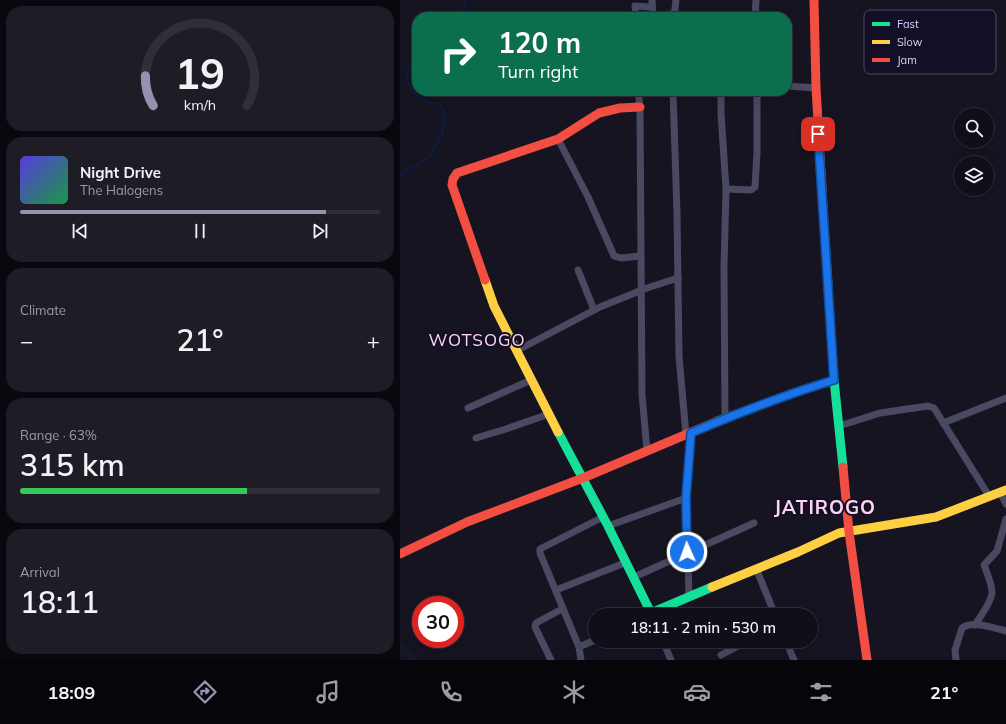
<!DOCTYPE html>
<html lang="en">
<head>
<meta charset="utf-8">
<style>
	:root { --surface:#100f19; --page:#1e1d26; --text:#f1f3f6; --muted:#9c9ca2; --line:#302f38; --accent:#9591b1 }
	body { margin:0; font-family:Mulish,sans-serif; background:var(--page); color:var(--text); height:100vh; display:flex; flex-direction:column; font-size:15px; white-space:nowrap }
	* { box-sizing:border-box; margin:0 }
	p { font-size:13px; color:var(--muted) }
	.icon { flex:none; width:22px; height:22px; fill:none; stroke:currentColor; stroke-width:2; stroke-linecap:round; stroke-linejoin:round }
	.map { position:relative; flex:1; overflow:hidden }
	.panel { display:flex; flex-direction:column; gap:6px; padding:6px; background:#09080e; width:400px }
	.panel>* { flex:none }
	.guide { position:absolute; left:12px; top:12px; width:380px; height:84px; border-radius:16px; box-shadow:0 4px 16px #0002,0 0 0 1px var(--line); background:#0b6e4f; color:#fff; overflow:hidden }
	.tools { position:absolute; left:554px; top:108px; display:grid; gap:8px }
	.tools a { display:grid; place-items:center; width:40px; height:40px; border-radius:50%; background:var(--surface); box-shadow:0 4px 16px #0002,0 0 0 1px var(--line); font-size:20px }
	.speed { position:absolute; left:12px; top:596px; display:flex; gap:8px; font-size:20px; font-weight:700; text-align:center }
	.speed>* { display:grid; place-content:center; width:52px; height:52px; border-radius:50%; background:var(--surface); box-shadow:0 4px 16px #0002,0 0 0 1px var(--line); line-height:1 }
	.speed .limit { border:6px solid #d22; background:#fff; color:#111 }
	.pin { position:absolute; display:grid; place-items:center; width:34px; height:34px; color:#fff; margin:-17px; border-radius:8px; box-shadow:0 2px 6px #0006 }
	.me { position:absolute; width:44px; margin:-22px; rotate:358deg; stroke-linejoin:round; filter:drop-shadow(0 0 3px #0008) }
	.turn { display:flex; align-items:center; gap:14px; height:84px; padding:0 20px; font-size:18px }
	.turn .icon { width:52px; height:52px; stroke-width:2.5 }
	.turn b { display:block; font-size:28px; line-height:34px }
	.big { font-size:30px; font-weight:600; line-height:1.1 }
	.panel .tile { flex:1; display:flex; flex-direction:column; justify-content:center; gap:6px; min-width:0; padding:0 14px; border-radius:16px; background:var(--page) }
	.panel .dial { align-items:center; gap:0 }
	.dial svg { height:104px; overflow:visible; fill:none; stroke:var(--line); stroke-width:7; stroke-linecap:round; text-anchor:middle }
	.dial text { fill:var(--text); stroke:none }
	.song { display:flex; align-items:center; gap:12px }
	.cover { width:48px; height:48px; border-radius:6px; background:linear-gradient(135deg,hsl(250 70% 55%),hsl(140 70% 35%)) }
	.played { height:4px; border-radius:2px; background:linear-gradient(90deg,var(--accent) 85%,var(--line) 85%) }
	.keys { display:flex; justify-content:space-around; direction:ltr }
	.heat { display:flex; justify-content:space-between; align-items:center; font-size:22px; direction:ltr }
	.charge { height:6px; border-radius:3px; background:linear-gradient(90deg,#34c759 63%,var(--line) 0) }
	.trip { position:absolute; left:188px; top:608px; width:230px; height:40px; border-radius:20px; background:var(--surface); box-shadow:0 4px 16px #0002,0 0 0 1px var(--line); font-weight:600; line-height:40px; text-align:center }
	.tabs { display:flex; height:64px; justify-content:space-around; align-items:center; background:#06060a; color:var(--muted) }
	.tabs .icon { width:28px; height:28px }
	.tabs .selected { color:var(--accent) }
	.tabs b { font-size:18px; color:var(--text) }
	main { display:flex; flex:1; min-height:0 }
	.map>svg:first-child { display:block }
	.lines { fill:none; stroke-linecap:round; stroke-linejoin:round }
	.stream { stroke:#0b1e41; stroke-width:2 }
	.street { stroke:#4a4962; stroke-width:7 }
	.fast { stroke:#16e098; stroke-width:9 }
	.slow { stroke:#ffcf43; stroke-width:9 }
	.jam { stroke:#f24e42; stroke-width:9 }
	.route-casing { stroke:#114b97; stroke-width:10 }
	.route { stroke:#1a73e8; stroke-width:7 }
	.labels { text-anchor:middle; stroke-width:4; stroke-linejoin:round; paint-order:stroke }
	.quarter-label { font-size:17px; letter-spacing:1px; fill:#ffd6f0; stroke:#130f26 }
	.district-label { font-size:19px; font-weight:bold; letter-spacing:1px; fill:#ffd6f0; stroke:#130f26 }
	.key { fill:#130f26; stroke:#4e4a67; stroke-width:1 }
	.key-label { font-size:11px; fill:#d9d4ff }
</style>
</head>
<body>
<main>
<section class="panel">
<div class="tile dial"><svg viewBox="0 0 100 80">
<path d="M14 69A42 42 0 1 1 86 69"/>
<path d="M14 69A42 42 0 0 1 8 46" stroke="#9591b1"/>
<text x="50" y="56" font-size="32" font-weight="700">19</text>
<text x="50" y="72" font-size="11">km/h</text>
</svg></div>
<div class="tile">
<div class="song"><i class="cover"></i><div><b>Night Drive</b><p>The Halogens</p></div></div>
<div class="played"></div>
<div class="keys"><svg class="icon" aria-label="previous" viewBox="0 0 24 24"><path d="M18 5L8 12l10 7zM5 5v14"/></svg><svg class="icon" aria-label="pause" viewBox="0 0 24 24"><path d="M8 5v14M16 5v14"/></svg><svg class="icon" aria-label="next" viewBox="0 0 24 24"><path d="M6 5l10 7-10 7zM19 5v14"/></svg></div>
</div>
<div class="tile"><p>Climate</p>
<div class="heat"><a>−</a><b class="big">21°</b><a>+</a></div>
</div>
<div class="tile"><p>Range · 63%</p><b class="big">315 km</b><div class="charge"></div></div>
<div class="tile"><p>Arrival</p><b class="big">18:11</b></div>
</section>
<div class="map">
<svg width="606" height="660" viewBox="0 0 606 660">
	<rect width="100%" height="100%" fill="#161421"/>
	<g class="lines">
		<!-- stream -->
		<g class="stream">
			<path d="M57,17L65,6V0"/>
			<path d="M0,175L30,157L43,132L45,113L40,104C35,103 29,103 24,101C14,96 3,80 8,69C10,65 14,61 17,56"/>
			<path d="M0,644L16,660"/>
		</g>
		<!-- street -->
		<g class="street">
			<path d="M252,0L253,15L274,14"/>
			<path d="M236,17L235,6L252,7"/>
			<path d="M274,17L276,0"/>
			<path d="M355,17L356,0"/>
			<path d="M387,86L416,88"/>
			<path d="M238,91L240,107L242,394L247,451"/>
			<path d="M273,91L277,213L279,356L286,435"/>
			<path d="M321,91V113L326,189L324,267L325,418"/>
			<path d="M158,139L188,197L214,256L221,258L240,256"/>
			<path d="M326,189L351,190L355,187L357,152V91"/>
			<path d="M178,270L194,310"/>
			<path d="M116,351L200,307L247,288L278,278"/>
			<path d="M68,408L131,380"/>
			<path d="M543,423L606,398"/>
			<path d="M439,426L480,413L528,406L534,408L589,496"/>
			<path d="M76,438L106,429L149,414"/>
			<path d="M600,492L606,504"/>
			<path d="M208,526L286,498"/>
			<path d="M356,568L375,615"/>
			<path d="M234,577L354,523"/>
			<path d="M156,590L227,562"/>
			<path d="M289,596L286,498L291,433"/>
			<path d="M575,625C581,615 591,603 592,593C592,584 587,573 584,565L597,551L606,519"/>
			<path d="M263,641L271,660"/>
			<path d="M386,641L394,660"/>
			<path d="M179,647L195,640"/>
			<path d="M321,655L348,641"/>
			<path d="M151,660L135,627L136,623L162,609"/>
			<path d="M181,660L179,647L140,553V549L203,517"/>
			<path d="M556,660L555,650L562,628C573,620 593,628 606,631"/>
		</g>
		<!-- fast -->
		<g class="fast">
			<path d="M425,240L434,380L443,467"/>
			<path d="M318,421L391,394L434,380"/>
			<path d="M158,432L208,526L251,613L312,587"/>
		</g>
		<!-- slow -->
		<g class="slow">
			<path d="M85,280L94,306L158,432"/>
			<path d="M312,587L398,552L439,533L536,517L606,490"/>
		</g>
		<!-- jam -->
		<g class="jam">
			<path d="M414,0L416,88L425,240"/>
			<path d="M85,280L52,185L53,179L57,173L158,139L199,113L220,108L240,107"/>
			<path d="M443,467L449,532L467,660"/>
			<path d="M0,554L67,522L183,478L318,421"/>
		</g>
	</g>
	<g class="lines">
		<defs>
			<path id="route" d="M287,552L286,498L291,433C338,413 385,395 434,380L418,134"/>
		</defs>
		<!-- route casing -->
		<use href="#route" class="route-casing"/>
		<!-- route -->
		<use href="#route" class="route"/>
	</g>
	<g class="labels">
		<!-- quarter labels -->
		<g class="quarter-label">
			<text x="77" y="346">WOTSOGO</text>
		</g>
		<!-- district labels -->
		<g class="district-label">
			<text x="425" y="514">JATIROGO</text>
		</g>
	</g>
	<!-- legend -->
	<rect x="464" y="10" width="132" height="64" rx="6" class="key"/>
	<rect x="472" y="22" width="18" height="4" fill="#16e098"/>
	<rect x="472" y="40" width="18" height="4" fill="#ffcf43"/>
	<rect x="472" y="58" width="18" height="4" fill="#f24e42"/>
	<g class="key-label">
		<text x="497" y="28">Fast</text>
		<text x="497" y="46">Slow</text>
		<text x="497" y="64">Jam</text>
	</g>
</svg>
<div class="tools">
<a><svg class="icon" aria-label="search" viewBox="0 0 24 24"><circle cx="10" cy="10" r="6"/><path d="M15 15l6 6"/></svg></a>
<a><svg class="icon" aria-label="layers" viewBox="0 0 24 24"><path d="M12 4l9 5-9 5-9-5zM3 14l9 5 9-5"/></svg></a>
</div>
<div class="speed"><div class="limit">30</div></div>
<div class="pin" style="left:418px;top:134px;background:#d93025"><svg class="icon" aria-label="arrive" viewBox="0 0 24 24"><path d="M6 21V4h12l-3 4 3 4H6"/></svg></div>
<svg class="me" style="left:287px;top:552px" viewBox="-20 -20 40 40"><circle r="17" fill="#1a73e8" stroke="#fff" stroke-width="3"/><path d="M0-11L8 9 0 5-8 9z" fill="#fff"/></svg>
<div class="trip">18:11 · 2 min · 530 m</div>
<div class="guide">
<div class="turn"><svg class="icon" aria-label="right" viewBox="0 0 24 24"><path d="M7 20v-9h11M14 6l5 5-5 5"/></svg><div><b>120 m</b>Turn right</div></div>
</div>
</div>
</main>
<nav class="tabs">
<b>18:09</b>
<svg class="icon selected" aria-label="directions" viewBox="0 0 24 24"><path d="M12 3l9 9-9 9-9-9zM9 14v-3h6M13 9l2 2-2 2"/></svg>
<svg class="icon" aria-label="music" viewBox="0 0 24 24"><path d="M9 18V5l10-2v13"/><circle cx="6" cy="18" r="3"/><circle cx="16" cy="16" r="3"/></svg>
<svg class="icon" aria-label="phone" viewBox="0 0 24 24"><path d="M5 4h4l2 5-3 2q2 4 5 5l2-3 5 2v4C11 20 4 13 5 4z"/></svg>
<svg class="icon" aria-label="climate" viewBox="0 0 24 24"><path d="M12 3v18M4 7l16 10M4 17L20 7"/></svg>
<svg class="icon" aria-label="car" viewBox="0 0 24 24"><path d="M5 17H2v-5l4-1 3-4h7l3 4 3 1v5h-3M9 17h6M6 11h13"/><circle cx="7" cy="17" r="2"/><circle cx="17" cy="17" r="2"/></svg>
<svg class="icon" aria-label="filters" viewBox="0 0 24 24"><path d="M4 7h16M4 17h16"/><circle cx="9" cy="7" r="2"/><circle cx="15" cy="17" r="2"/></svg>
<b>21°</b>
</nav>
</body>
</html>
